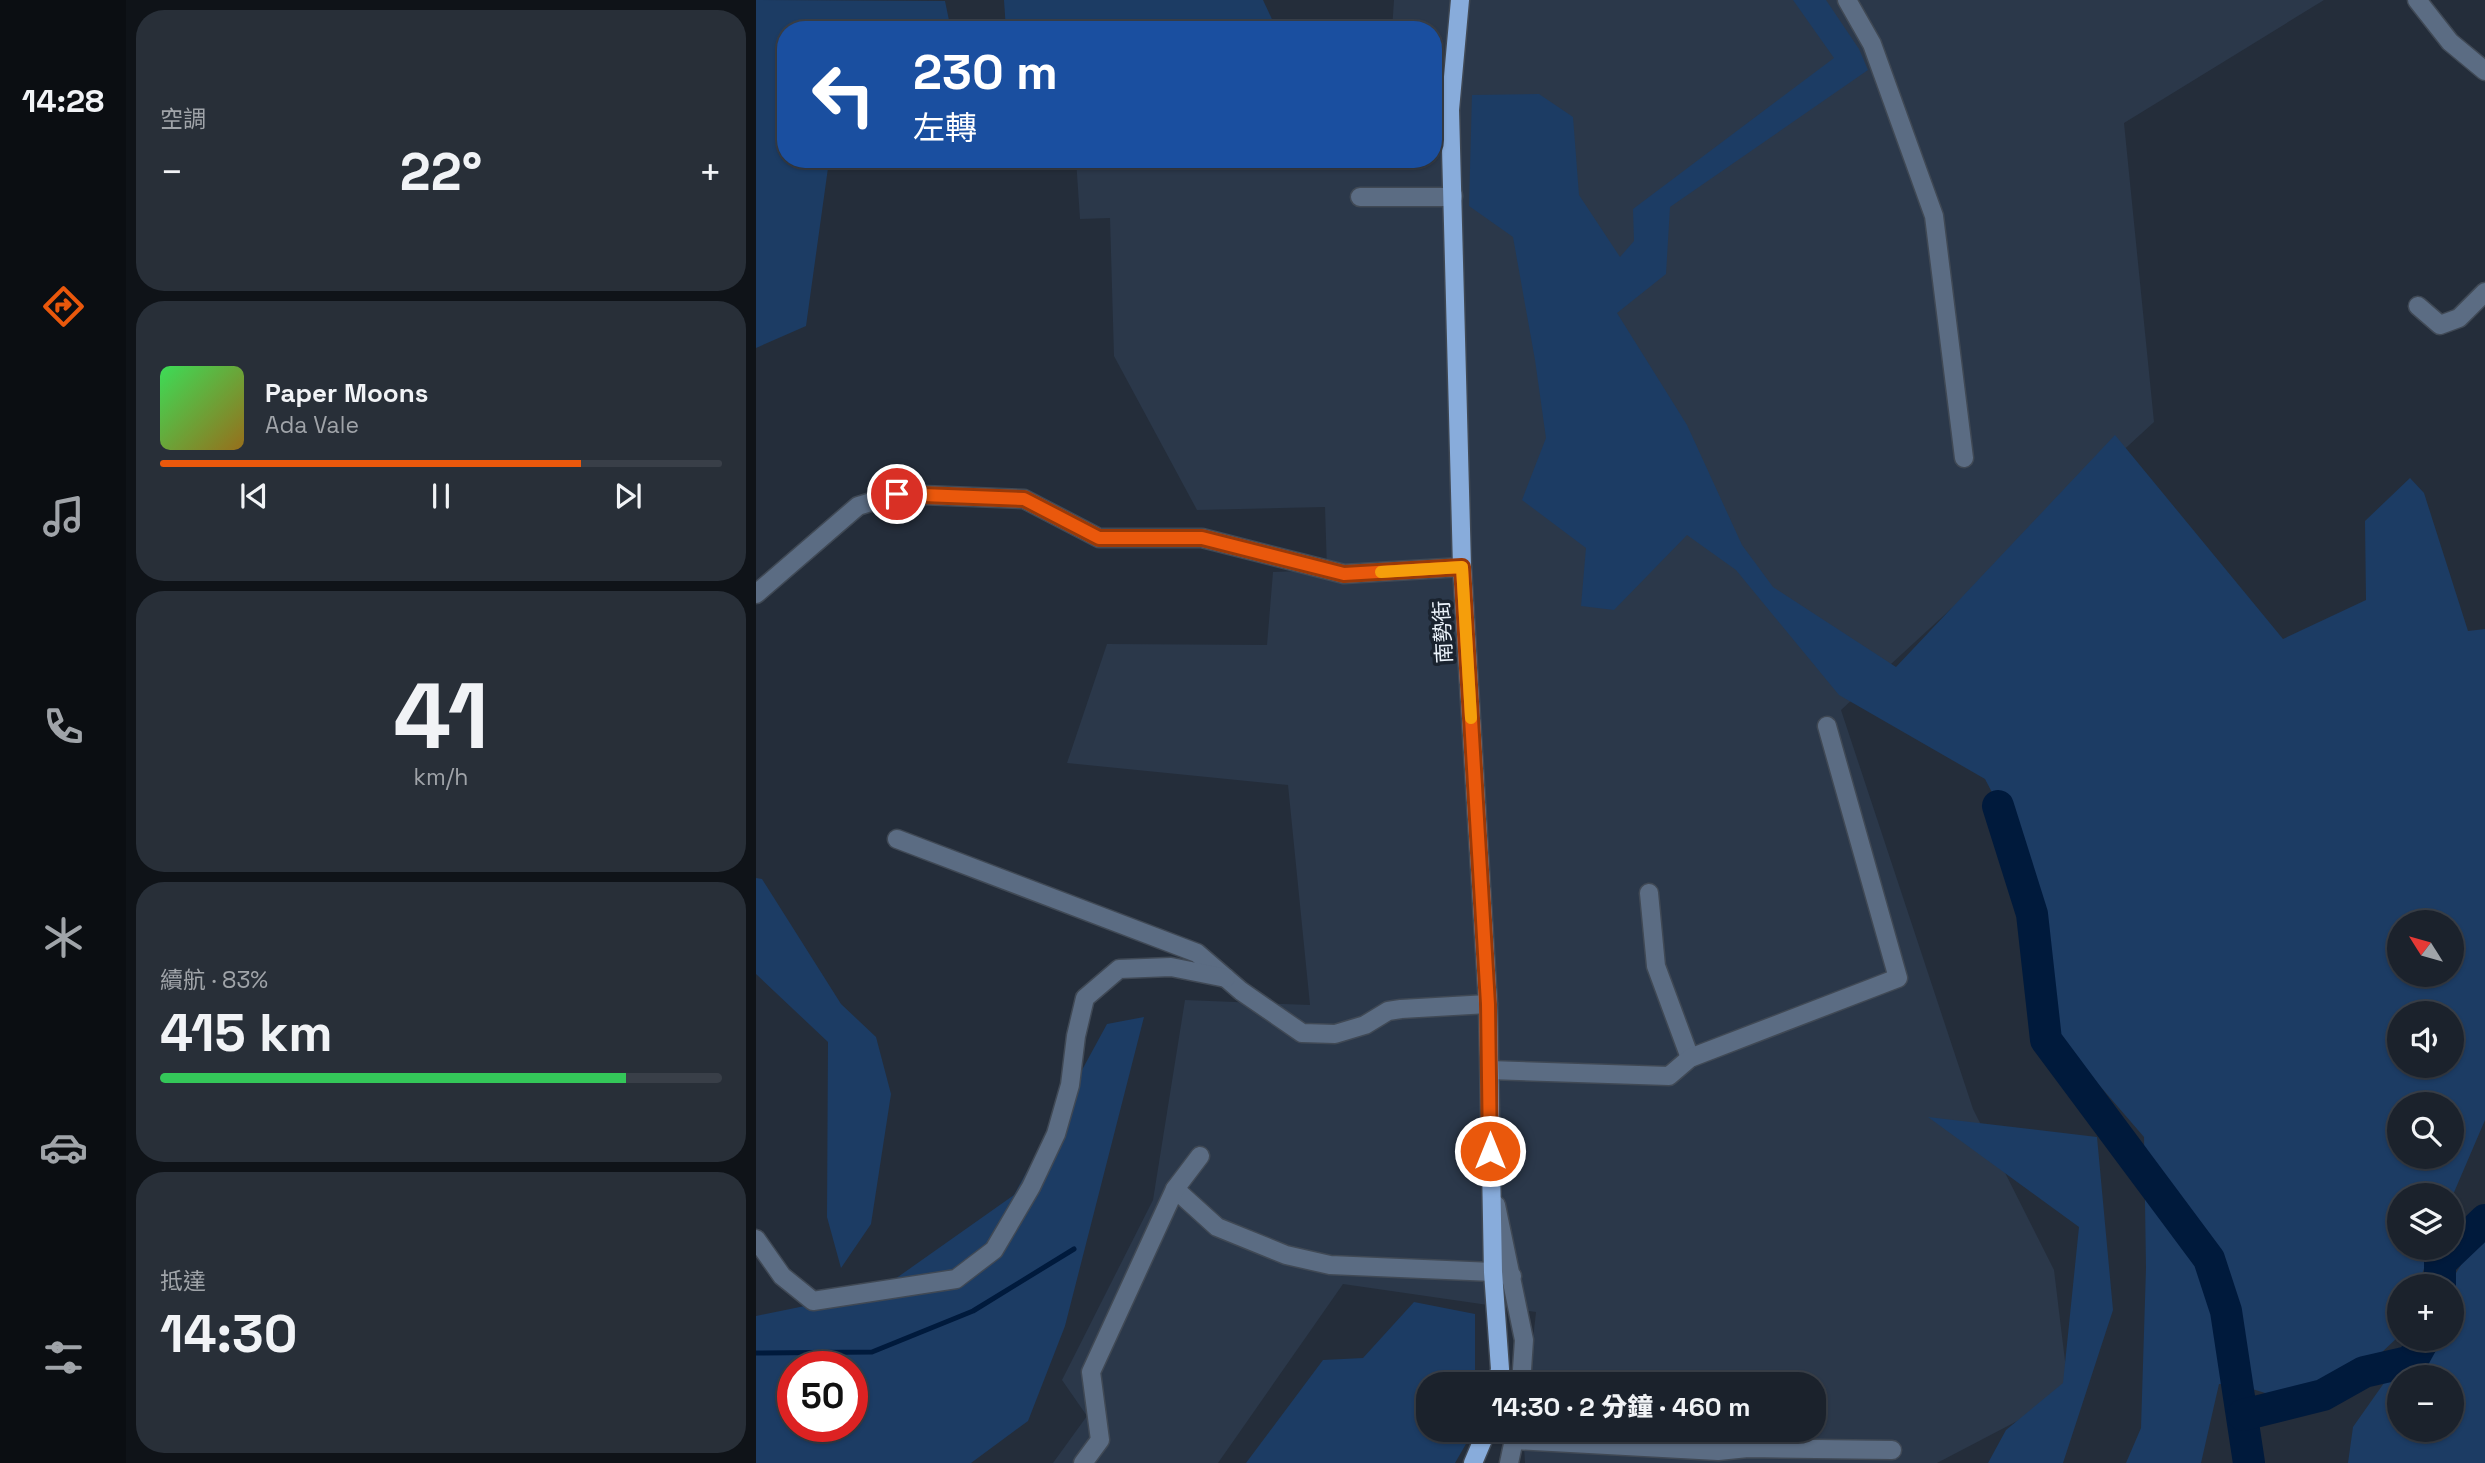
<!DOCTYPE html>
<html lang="zh-TW">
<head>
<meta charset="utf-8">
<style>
	:root { --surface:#1b222c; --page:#282f38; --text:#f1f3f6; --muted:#a0a4a9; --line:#393f48; --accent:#ea580c }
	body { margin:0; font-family:"Space Grotesk","Noto Sans TC",sans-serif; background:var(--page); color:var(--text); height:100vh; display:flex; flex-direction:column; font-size:26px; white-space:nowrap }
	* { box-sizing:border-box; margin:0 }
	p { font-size:23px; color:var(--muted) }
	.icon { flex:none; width:38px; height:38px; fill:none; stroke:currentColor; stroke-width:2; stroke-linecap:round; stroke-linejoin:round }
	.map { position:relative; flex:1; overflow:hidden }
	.panel { display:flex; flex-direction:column; gap:10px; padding:10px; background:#0f1318; width:630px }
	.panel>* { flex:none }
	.guide { position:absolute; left:21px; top:21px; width:665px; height:147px; border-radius:28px; box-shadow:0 2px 5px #0004,0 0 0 2px var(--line); background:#1a4fa0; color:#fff; overflow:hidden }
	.needle { width:46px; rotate:307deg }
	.fabs { position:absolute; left:1631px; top:910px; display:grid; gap:14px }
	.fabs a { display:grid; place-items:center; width:77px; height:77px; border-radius:50%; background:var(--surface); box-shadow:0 2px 5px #0004,0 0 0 2px var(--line); font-size:35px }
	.speed { position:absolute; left:21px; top:1351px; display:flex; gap:14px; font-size:35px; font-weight:700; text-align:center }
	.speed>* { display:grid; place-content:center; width:91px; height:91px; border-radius:50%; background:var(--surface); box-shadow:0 2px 5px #0004,0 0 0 2px var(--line); line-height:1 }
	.speed .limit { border:10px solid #d22; background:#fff; color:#111 }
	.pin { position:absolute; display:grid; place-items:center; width:60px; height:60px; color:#fff; margin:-30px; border:4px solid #fff; border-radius:50%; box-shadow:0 2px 7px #0007 }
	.me { position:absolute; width:77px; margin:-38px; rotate:0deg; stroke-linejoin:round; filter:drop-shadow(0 0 5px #0008) }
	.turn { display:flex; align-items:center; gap:24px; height:147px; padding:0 21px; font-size:32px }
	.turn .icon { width:91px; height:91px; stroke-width:2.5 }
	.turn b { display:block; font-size:49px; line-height:60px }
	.big { font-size:52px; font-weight:800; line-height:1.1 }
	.panel .widget { flex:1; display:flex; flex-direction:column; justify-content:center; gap:10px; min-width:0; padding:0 24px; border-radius:28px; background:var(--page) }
	.panel .dial { align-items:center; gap:0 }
	.dial b { font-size:91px; line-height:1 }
	.song { display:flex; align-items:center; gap:21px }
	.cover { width:84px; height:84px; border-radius:10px; background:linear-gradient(135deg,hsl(130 70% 55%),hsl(40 70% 35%)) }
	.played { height:7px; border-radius:4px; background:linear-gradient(90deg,var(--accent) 75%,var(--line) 75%) }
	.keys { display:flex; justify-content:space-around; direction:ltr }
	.heat { display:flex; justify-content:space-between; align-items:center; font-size:38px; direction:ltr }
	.charge { height:10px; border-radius:5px; background:linear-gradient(90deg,#34c759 83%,var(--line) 0) }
	.trip { position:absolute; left:660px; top:1372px; width:410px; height:70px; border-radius:28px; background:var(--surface); box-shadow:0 2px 5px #0004,0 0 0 2px var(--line); font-weight:800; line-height:70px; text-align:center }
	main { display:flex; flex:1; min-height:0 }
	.tabs { display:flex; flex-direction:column; width:126px; justify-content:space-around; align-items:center; background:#0b0e12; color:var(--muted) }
	.tabs .icon { width:49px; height:49px }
	.tabs .on { color:var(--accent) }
	.tabs b { font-size:32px; color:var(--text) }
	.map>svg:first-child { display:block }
	.built { fill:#2b384a }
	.green { fill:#1c3c64; fill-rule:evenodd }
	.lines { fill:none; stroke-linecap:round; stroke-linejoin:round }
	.stream { stroke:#001a3c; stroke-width:5 }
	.river { stroke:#001a3c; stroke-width:32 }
	.minor-casing { stroke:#404955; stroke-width:21 }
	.major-casing { stroke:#404955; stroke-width:21 }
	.minor { stroke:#5b6c83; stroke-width:18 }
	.major { stroke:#88acdb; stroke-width:18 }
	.route-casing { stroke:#983908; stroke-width:18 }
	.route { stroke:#ea580c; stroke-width:12 }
	.slow { stroke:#f59e0b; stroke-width:12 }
	.labels { text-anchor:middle; stroke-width:7; stroke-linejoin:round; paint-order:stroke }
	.street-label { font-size:21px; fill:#edf4fc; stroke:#1a232f }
</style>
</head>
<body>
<main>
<nav class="tabs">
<b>14:28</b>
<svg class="icon on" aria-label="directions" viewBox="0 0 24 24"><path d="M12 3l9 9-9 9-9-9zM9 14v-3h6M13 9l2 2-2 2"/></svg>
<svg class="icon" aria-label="music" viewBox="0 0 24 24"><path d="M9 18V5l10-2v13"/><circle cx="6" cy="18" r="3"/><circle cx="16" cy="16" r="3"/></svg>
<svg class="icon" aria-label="phone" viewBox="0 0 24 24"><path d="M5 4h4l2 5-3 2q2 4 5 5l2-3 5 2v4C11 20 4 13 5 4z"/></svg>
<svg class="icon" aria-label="climate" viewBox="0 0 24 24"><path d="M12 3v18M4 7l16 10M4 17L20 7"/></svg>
<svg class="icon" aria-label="car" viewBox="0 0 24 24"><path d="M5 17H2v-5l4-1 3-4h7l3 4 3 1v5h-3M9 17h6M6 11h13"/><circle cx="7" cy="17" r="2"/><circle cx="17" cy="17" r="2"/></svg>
<svg class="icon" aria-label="filters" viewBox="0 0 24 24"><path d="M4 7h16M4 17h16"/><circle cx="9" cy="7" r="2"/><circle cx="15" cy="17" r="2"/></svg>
</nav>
<section class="panel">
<div class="widget"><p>空調</p>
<div class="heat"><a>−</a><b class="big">22°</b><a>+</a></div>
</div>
<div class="widget">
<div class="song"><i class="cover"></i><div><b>Paper Moons</b><p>Ada Vale</p></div></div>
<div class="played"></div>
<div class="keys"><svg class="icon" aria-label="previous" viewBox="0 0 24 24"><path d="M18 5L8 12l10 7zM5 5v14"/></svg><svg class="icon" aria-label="pause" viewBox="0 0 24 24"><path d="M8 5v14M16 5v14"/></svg><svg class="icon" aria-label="next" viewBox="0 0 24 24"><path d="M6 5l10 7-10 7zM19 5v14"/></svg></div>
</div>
<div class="widget dial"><b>41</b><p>km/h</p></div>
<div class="widget"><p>續航 · 83%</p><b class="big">415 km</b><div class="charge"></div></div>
<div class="widget"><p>抵達</p><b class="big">14:30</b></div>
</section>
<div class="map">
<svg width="1729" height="1463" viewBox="0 0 1729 1463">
	<rect width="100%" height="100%" fill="#242d3a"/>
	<!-- built -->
	<path class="built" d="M638,0H1568L1368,123L1398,422L1085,710L1217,1109L1298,1270L1313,1394L1181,1463H769L767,1430H1057V1384H772L780,1312L587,1284L462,1463H297L331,1416L306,1380L397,1200L429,1000L554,1005L532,785L311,763L351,644L511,645L517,572L571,570L569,507L441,510L358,356L354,218L324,219L320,159H677V30H636Z"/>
	<!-- green -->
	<g class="green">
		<path d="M0,0L189,1L195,30H30V159H71L72,168L50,326L0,348Z"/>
		<path d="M248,0H507L521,30H250Z"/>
		<path d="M1037,0H1070L1103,49L1112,70L914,207L910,274L861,313L931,425L986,545L1017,587L1140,667L1359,435L1527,639L1610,600L1609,521L1654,478L1668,493L1712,631L1729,629V1120L1696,1197V1195H1643V1248H1675L1662,1286H1643V1336L1565,1410L1480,1384H1463L1445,1463H1370L1385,1428L1390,1268L1388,1137L1299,1034L1273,863L1229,779L1083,695L980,570L931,535L858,610L825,606L830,548L766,500L790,438L779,360L757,237L713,206L716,95L783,94L817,117L823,195L864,257L878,241L877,209L1078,58ZM1696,922V975H1643V922ZM1643,1013H1696V1066H1643ZM1643,1104H1696V1157H1643Z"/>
		<path d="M0,878L6,879L85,1004L120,1037L135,1094L115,1224L85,1268L71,1217L72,1042L0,974Z"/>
		<path d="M388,1017L309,1326L272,1421L215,1463H0V1316L122,1291L258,1195L351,1024ZM37,1367H96V1426H37Z"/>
		<path d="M1172,1117L1341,1137L1357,1310L1307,1463H1232L1250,1430L1307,1383L1323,1227Z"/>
		<path d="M1726,1231L1729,1232V1463H1592L1597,1427L1659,1339H1696V1286H1692ZM1643,1377H1696V1430H1643Z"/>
		<path d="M658,1302L719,1314V1384H672V1430H718L699,1463H490L567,1360L607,1358Z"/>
	</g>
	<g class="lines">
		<!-- stream -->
		<path class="stream" d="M0,1353L116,1352L217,1311L318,1249"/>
		<!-- river -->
		<g class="river">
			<path d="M1242,806L1276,914L1290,1040L1453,1259L1470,1311L1493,1463"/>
			<path d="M1684,1286V1263L1729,1220"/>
			<path d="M1487,1415L1567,1395L1608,1372L1656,1361L1668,1339"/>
		</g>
		<defs>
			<g id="minor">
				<path d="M1091,0L1116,44L1178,216L1208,458"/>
				<path d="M1661,0L1694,42L1729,71"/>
				<path d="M604,197H697V195"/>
				<path d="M1662,306L1684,325L1703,318L1729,292"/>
				<path d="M0,594L102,506L141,494L268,499L343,538H446L588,574L706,567"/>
				<path d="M141,839L441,953L485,991L546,1033L579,1034L609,1025L632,1011L645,1009L732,1004"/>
				<path d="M893,893L900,966L934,1058"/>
				<path d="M734,1070L913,1076L934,1058L1142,978L1071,726"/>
				<path d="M419,1189L461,1227L530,1255L574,1265L737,1272L756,1276"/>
				<path d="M740,1205L768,1340L765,1384"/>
				<path d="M0,1239L26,1276L57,1301L200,1279L238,1250L275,1187L300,1134L314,1085L320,1036L329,998L363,969L415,967L470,978"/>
				<path d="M758,1440L962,1451L992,1448L1136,1450"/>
				<path d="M327,1463L344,1440L335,1372L419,1189L444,1156"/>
				<path d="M753,1463L760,1430"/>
			</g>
			<g id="major">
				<path d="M704,0L694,110L706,567L732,1004L737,1272L744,1369L741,1384"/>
				<path d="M717,1463L731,1430"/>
			</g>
		</defs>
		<!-- minor casing -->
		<use href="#minor" class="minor-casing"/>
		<!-- major casing -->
		<use href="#major" class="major-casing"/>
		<!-- minor -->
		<use href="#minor" class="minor"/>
		<!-- major -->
		<use href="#major" class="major"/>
	</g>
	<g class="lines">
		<defs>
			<path id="route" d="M141,494L268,499L343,538H446L588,574L706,567L732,1004L734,1151"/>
		</defs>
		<!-- route casing -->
		<use href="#route" class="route-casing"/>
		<!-- route -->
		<use href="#route" class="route"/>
		<!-- slow -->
		<path class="slow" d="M625,572L706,567L715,718"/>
	</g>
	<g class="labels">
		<!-- street labels -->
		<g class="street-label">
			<text transform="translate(687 632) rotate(-93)" y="7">南勢街</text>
		</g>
	</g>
</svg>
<div class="fabs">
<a><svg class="needle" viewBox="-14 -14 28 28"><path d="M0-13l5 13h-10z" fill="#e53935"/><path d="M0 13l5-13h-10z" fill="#a0a4a9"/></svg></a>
<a><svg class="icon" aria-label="sound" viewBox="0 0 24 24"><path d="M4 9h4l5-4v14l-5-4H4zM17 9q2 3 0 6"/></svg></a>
<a><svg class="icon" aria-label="search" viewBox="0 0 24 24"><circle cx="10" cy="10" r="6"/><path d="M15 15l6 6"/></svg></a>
<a><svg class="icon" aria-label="layers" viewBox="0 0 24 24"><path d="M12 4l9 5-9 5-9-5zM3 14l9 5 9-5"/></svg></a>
<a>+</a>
<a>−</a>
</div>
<div class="speed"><div class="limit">50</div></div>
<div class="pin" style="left:141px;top:494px;background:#d93025"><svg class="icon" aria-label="arrive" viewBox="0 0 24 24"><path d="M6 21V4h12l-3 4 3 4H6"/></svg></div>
<svg class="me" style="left:734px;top:1151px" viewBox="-20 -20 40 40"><circle r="17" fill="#ea580c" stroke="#fff" stroke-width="3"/><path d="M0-11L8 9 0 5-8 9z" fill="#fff"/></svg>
<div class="trip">14:30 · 2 分鐘 · 460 m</div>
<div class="guide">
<div class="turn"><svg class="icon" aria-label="left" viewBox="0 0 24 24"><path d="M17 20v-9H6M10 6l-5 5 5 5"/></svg><div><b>230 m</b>左轉</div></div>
</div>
</div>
</main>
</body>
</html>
